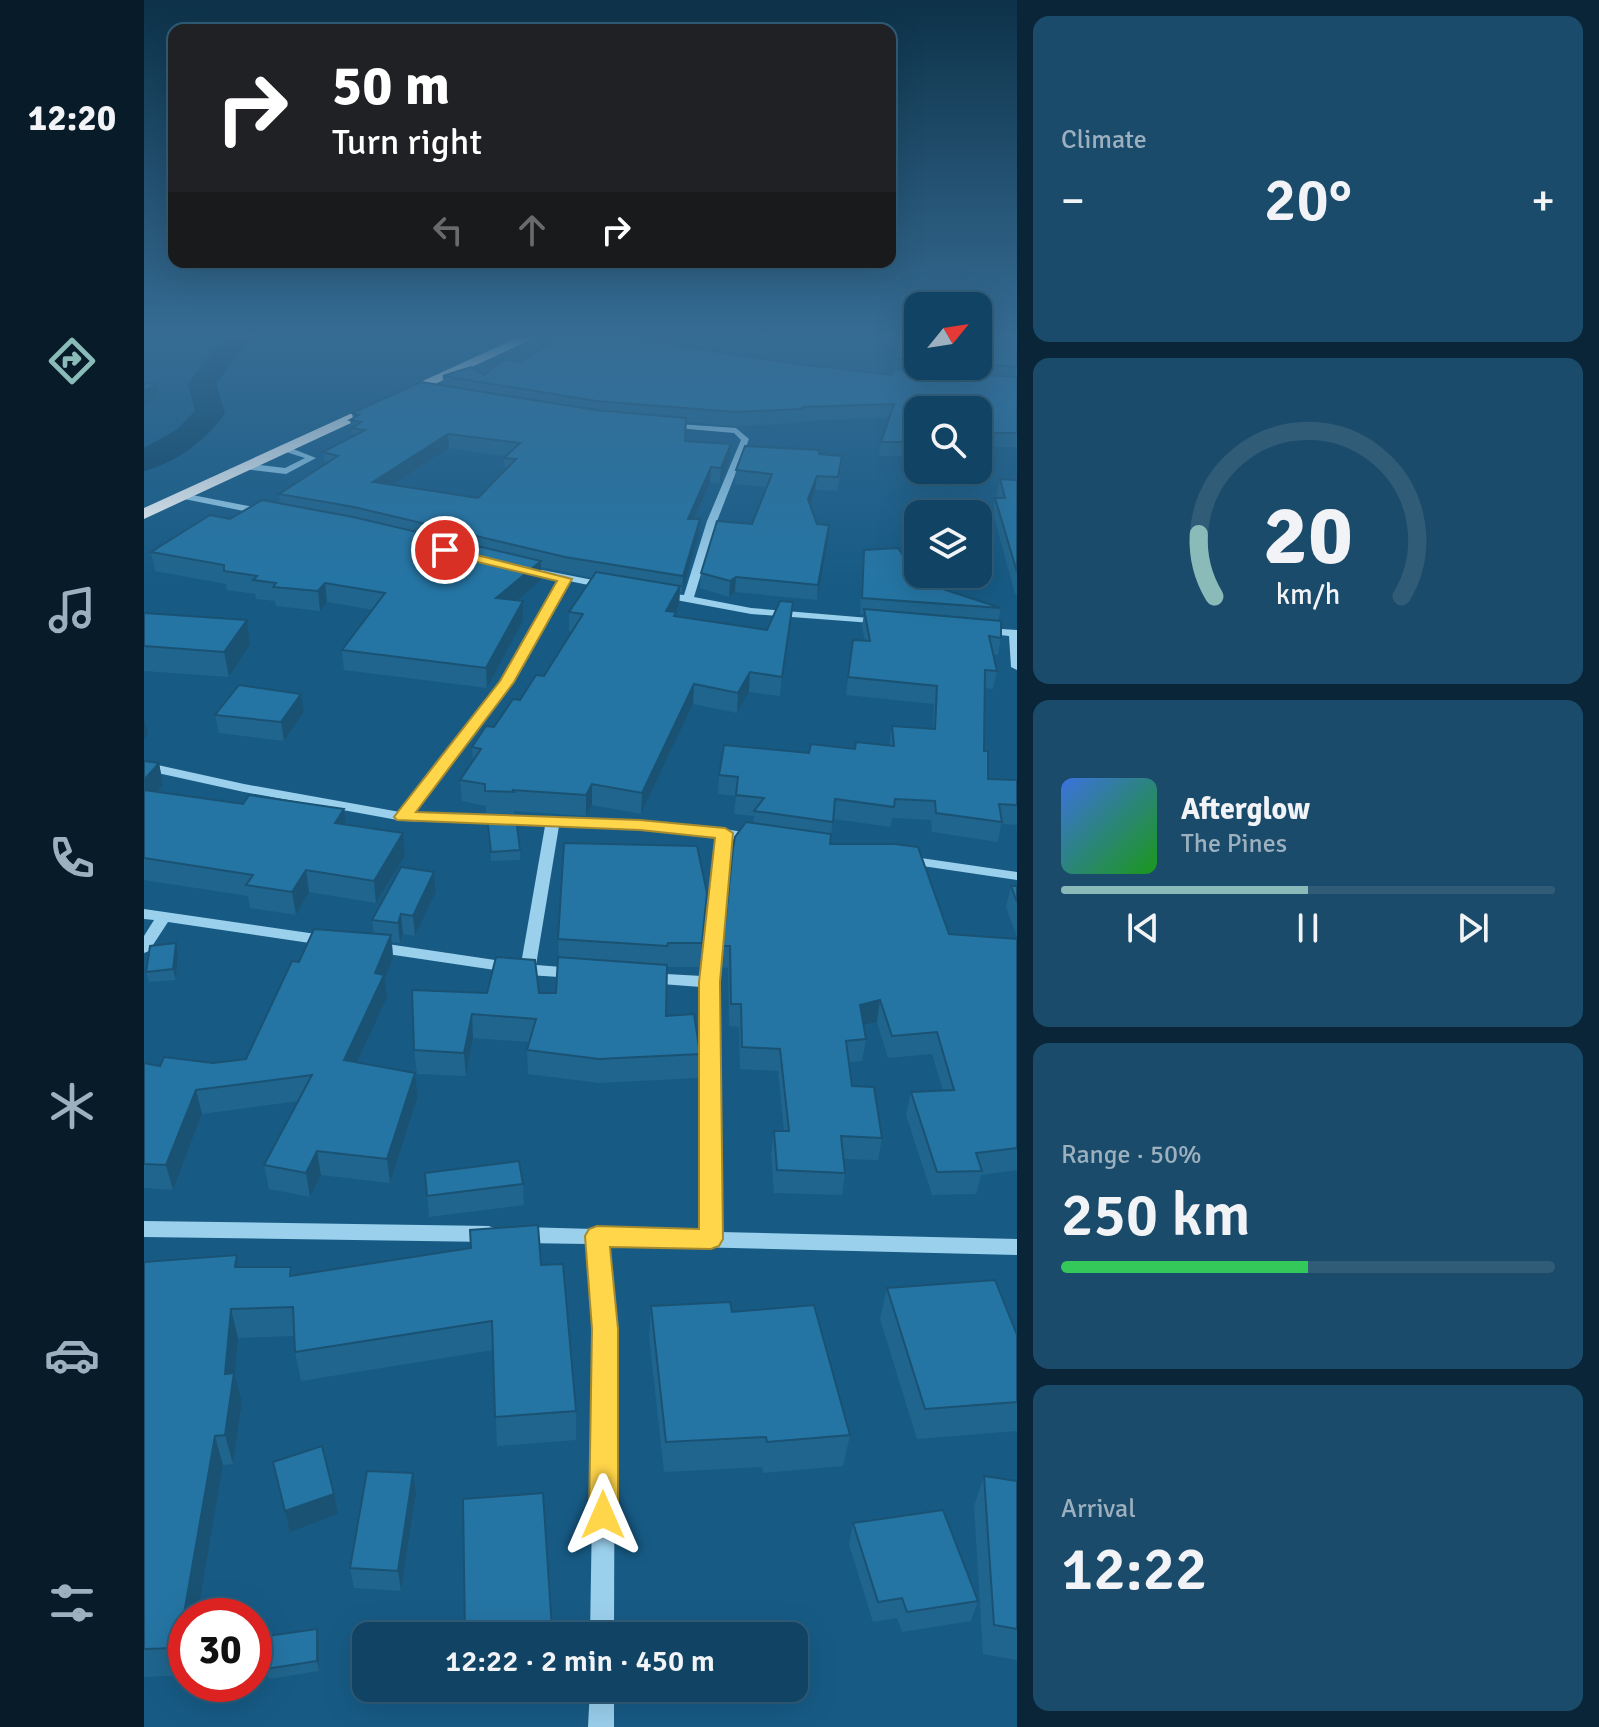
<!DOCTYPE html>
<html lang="en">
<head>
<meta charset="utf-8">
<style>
	:root { --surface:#114464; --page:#1a4b6a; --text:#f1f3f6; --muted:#9cb0bf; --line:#305c78; --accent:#8bbbb9 }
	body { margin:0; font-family:Signika,sans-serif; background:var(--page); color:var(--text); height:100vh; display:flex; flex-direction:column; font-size:30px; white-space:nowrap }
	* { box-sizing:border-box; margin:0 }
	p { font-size:26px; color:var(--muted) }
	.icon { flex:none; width:44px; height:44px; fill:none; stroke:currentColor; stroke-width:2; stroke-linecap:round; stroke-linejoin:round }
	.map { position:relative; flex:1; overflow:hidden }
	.side { display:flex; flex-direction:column; gap:16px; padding:16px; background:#092537; width:582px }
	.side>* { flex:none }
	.banner { position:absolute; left:24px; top:24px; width:728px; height:244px; border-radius:16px; box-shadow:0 8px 32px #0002,0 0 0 2px var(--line); background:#202124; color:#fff; overflow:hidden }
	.needle { width:52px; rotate:60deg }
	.fabs { position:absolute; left:760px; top:292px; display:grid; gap:16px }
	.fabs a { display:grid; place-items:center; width:88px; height:88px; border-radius:16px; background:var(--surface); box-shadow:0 8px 32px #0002,0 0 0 2px var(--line); font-size:40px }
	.speed { position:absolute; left:24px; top:1598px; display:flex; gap:16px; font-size:40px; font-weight:700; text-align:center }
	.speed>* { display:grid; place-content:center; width:104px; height:104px; border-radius:50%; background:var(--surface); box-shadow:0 8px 32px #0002,0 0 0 2px var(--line); line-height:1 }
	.speed .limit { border:12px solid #d22; background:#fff; color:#111 }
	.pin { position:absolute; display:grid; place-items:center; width:68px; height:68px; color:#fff; margin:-34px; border:4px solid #fff; border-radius:50%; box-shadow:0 2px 8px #0007 }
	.me { position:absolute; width:88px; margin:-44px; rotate:0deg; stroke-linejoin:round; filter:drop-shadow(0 0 6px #0008) }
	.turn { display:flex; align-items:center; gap:28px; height:168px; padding:0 32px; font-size:36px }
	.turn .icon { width:104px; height:104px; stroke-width:2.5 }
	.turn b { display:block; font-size:56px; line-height:68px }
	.lanes { display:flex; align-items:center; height:76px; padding:0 32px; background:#0003; justify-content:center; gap:40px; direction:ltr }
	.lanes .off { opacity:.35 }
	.big { font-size:60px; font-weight:600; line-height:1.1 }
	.side .tile { flex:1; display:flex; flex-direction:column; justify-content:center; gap:12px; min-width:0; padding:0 28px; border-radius:16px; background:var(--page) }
	.side .dial { align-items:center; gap:0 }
	.dial svg { height:208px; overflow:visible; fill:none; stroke:var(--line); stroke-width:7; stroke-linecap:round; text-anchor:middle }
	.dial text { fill:var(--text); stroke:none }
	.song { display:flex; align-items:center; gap:24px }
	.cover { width:96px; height:96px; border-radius:12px; background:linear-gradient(135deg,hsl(220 70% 55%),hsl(120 70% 35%)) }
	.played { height:8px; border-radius:4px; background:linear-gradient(90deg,var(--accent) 50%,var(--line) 50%) }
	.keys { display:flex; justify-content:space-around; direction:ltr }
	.heat { display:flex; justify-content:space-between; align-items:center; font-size:44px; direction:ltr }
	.charge { height:12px; border-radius:6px; background:linear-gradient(90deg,#34c759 50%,var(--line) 0) }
	.trip { position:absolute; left:208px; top:1622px; width:456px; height:80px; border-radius:16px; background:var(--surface); box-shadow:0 8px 32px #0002,0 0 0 2px var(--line); font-weight:600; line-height:80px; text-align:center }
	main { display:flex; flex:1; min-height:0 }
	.tabs { display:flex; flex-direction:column; width:144px; justify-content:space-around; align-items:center; background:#071b28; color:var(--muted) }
	.tabs .icon { width:56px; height:56px }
	.tabs .on { color:var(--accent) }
	.tabs b { font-size:36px; color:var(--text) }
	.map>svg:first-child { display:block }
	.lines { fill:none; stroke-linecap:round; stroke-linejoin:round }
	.river { fill:#0e4262; fill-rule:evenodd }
	.minor { fill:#9bd0ed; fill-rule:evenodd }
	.highway { fill:#fff; fill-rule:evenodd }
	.wall { fill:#20658d; fill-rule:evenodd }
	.shaded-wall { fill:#1a5273 }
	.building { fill:#2575a4; stroke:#1a5273; stroke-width:2; fill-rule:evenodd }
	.route { fill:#ffd54a; stroke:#a68a30; stroke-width:2 }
</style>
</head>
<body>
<main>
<nav class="tabs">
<b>12:20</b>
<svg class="icon on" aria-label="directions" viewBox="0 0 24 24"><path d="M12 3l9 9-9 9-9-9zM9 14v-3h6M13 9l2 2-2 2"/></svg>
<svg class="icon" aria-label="music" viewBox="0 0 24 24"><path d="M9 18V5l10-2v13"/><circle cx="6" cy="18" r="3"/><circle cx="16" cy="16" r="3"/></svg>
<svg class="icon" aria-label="phone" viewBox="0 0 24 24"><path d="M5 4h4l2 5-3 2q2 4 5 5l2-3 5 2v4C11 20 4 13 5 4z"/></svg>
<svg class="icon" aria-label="climate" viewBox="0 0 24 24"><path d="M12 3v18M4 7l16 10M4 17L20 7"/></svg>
<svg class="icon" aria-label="car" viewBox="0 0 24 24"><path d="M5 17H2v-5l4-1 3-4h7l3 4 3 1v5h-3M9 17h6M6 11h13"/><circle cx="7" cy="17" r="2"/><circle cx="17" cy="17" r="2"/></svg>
<svg class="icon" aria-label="filters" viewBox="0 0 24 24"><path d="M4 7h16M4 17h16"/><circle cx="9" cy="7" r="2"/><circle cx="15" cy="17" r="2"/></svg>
</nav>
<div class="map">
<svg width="873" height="1727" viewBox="0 0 873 1727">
	<rect width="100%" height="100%" fill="#175b85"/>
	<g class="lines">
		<!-- river -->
		<path class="river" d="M79,338H106L72,384L81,413C63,440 32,463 0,471V448L32,430L51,411L44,384Z"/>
		<!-- minor -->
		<g class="minor">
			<path d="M837,338H845L842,381L838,383L834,381Z"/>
			<path d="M519,423L592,428L605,439L573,521L550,597L607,608L737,619L742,622L741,624L607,614L516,597V593L540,595L563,521L597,440L590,433L522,427L518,425Z"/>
			<path d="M139,445L172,458L142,474L100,469L96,466L100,463L141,468L161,458L136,450V446Z"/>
			<path d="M38,493L120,509L125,512L120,515L35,498V494Z"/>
			<path d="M378,566L464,583L469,586L464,589L425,581L369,682L269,813L496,821L581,829L616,835L618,838L616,841L587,839L573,982L576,1232L873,1239V1255L463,1245L471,1329L470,1636H446L451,1329L444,1244L378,1243L371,1240L369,1235L371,1230L378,1227L558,1232L557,987L504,983L499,982L496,978L499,974L504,973L558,976L574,838L496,829L415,826L392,965L431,968L436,969L439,973L436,977L431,978L384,975L230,952L222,947L230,942L377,964L401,826L259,821L100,792L0,770V762L100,784L256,812L358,681L416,580L374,571V567Z"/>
			<path d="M842,628L873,630V670L867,667L865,636L838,633V629Z"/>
			<path d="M763,856L873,872V880L758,863L756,860L758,857Z"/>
			<path d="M0,909L186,936L194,941L186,946L24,922L5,951L0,953V936L10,920L0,919Z"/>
			<path d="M0,1221L345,1226L352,1229L354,1234L352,1239L345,1242L0,1237Z"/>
			<path d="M446,1688H470V1727H444Z"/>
		</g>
		<!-- highway -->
		<path class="highway" d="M373,338H390L0,519V508Z"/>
	</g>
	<!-- wall -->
	<g class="wall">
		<path d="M413,338H503L500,340L644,363L748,375L753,352L686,338H774V366H833L832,374L845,375L848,338H873V447H834V410H774V456H735L737,442L745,418L658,421V423L590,426L542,422L541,441L587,444L586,458L576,483L566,482L550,519H556L555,535L538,593L536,592L535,605L531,612H532V616L623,630L649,602L647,620L636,696L605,692L593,713L549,704L497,814L448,805L442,816L370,811V814L342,813V806L318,801L316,780L329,762L328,747L350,727L400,676L428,632L425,631V612L448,578L397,567V580L373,601H379V621L343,688L200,670L198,650L229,610L183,602L176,611L132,606L131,601L112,599L111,594L83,590L82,584L11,571L7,552L86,519L136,503L135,494L181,464L179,452L209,437L206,420L209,419L208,413L299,386V376L340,375L375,362ZM305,448L362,456L360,458L361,471L334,498L249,485Z"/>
		<path d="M675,454L697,469L693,491L671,490L666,504L673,524L685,525L673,600L591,592L585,597L556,588L557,573L608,524L623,487L591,484L592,470Z"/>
		<path d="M856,479L873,480V594H871L849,513L851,498H854L853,494Z"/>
		<path d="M720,550L777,582L857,608L854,621L857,638L854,655H849L853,671L849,689L841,688L840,751L844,779L873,780V825L857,824L854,842L788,832L787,820L748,818L747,827L689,819L686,844L805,934L873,939V1170L837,1175L832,1194L788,1195L762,1115L767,1092L799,1091L788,1054L744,1058L733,1022L719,1026L722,1039L718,1061L705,1062L708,1086L738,1138L734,1160L700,1159L701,1173L698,1195L630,1193L627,1154L630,1131H640L634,1071L596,1069L595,1027L585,1026L584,968L577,967L589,848L609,823L610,816L590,814L592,796L574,794L575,775L665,753L745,746L748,726L789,729L790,704L702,695L709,640L721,641L718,626L720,614H716L718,565Z"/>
		<path d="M780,574H807L805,581L780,577Z"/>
		<path d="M0,613L106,645L85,677L0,671Z"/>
		<path d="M160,712L140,741L75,733L71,715Z"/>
		<path d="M0,761L15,763L19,785L13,792L201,825L261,856L232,903L165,892L152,915L106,908L104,896L0,880Z"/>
		<path d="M343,817L376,850V860L347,861Z"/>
		<path d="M290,872L292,892L271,936L259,934L256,943L248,942L249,958L241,979L243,998L213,1063L271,1073L274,1096L246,1183L177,1175L166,1197L125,1189L120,1165L154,1101L58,1114L29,1190L0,1188V1063L16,1066L69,1063L102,1059L155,962L230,934L228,920Z"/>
		<path d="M867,886H873V937L862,907Z"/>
		<path d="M562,917L556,967H523L522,1016L556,1054L554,1078L455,1083L384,1074L383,1050L385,1042L329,1038L322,1076L273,1074L270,1050L343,993H412L415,957L414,939Z"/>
		<path d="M34,954L32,980L5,982L2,972Z"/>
		<path d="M281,1173L379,1184L380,1205L285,1217Z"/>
		<path d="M0,1262L95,1267H147L149,1275L397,1265L432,1411V1440L353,1446L349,1350L157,1381L151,1352L150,1336L94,1338L91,1375L98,1402L89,1464L79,1465L42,1616V1675L0,1677Z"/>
		<path d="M743,1288L873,1335V1431L773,1439L736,1319Z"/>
		<path d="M507,1306L588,1312L706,1435L699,1466L619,1473L618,1467L520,1472L505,1336Z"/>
		<path d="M840,1476L873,1481V1660L839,1654L830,1506Z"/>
		<path d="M399,1493L408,1636H321Z"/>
		<path d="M272,1494L257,1591L210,1588L206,1568Z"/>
		<path d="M709,1523L834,1601L827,1621L758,1632L753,1618L729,1622L705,1544Z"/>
		<path d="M173,1629L175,1639V1671L125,1679L122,1669Z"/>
		<path d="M480,1688H560V1692L481,1698Z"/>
	</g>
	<!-- shaded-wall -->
	<g class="shaded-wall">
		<path d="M13,384L15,397L0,406V391Z"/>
		<path d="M304,434L305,448L230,497L229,482Z"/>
		<path d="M587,444L586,458L576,483L577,468Z"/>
		<path d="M567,467L566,482L543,535L544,519Z"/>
		<path d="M673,476L671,490L663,513L664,499Z"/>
		<path d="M556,519L555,535L538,593L539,576Z"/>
		<path d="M685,525L684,540L673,600L674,585Z"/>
		<path d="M397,561V580L353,618L352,598Z"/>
		<path d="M592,577L591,592L585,597L586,581Z"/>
		<path d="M181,583L183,602L176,611L174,591Z"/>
		<path d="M536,586L535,605L521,630L522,611Z"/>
		<path d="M379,601V621L343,688L342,668Z"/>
		<path d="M649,602L647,620L636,696L638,677Z"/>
		<path d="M103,620L106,645L85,677L80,652Z"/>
		<path d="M606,672L605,692L593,713L594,693Z"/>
		<path d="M550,684L549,704L497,814L498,793Z"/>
		<path d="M157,694L160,712L140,741L137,722Z"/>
		<path d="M0,717L4,735L0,739Z"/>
		<path d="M15,763L19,785L0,807V780Z"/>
		<path d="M448,784V805L442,816V795Z"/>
		<path d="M200,809L202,831L191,823Z"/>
		<path d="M259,833L261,856L232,903L230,881Z"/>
		<path d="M162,870L165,892L152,915L148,892Z"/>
		<path d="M290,872L292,892L271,936L269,916Z"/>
		<path d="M563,893L562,917L556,967L558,943Z"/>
		<path d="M257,914L259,934L256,943L254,923Z"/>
		<path d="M247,935L249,958L241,979L243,998L203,1084L200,1060L231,973Z"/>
		<path d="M32,943L34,954L32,980L29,969Z"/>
		<path d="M736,1000L733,1022L712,1027L716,1005Z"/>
		<path d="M328,1014L329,1038L322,1076L320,1053Z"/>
		<path d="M271,1073L274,1096L246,1183L243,1159Z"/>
		<path d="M52,1090L58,1114L29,1190L22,1165Z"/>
		<path d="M173,1151L177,1175L166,1197L162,1173Z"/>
		<path d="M87,1309L94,1338L91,1375L98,1402L89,1464L81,1435V1374Z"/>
		<path d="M71,1436L79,1465L53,1616H42V1671L34,1648Z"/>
		<path d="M269,1473L272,1494L257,1591L254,1571Z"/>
		<path d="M190,1494L194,1514L146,1532L141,1511Z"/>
		<path d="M173,1629L175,1639V1671L173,1661Z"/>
	</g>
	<!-- building -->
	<g class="building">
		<path d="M413,338H487L644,363L748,375L749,369L873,377V433H834V410H774V442H737L750,404L658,407L659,409L591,412L452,401L299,376L327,367L340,375L360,360L375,362Z"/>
		<path d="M750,338H774V361L751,359L755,339Z"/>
		<path d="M849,338H873V367L847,365Z"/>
		<path d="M277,382L452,410L542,418L541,441L587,444L577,468L567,467L544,519H556L539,576L421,557L210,507L135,494L194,456L179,452L221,430L208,428L217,422L206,420L215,415L208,413ZM304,434L376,443L360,458L372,459L334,498L229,482Z"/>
		<path d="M0,383L13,384L0,391Z"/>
		<path d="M601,446L675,450V454L698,456L694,477L673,476L664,499L673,524L685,525L674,585L592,577L586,581L557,573L573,521L608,524L628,474L592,470Z"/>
		<path d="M856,479L873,480V572L851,498H861Z"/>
		<path d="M118,500L209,517L397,561L352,598L379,601L342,668L198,650L241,593L181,583L174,591L129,587L132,583L109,580L113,576L80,571V565L7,552L66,515L86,519Z"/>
		<path d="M754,548L777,582L857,608L718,598L720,550Z"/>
		<path d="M452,572L536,586L522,611L532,612L530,616L623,630L636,601L649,602L638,677L606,672L594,693L550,684L498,793L448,784L442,795L369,790L370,792L341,791V784L316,780L337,749L328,747L342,726L350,727L369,699L376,700L392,675L400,676L439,614L425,612Z"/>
		<path d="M720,609L857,621V638L845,636L853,671L841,670L840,751H844V779L873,780V805L855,804L858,822L792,813L791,801L751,799L750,807L691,799L689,822L610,811L620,798L592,795L594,777L575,775L580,745L665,753L667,744L711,749L712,742L750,746L748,726L791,729L793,686L704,677L709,640L726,641Z"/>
		<path d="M0,613L103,620L80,652L0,646Z"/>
		<path d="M95,685L157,694L137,722L71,715Z"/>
		<path d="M0,761L15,763L0,780Z"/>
		<path d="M0,790L99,804L105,795L200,809L191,823L259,833L230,881L162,870L148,892L102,885L109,875L0,858Z"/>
		<path d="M343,817L372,818L376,850L347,852Z"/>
		<path d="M602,822L687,834L686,844H751L774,847L805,934L873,939V1148L832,1153L838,1171L793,1172L767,1092L810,1090L793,1032L748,1036L736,1000L716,1005L722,1039L702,1041L708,1086L730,1087L738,1138L697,1136L701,1173L633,1170L630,1131H645L636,1049L598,1047L597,1004H587L586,946H579L589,848L591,837Z"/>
		<path d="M420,843L553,846L563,893L558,943H524L523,946L414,939Z"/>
		<path d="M257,867L290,872L269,916L257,914L254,923L228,920Z"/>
		<path d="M867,886H873V902Z"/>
		<path d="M170,929L247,935L231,973L240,975L200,1060L271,1073L243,1159L173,1151L162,1173L120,1165L168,1075L52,1090L22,1165L0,1164V1063L16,1066L20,1057L69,1063L102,1059L148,961L155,962Z"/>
		<path d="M32,943L29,969L2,972L6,946Z"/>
		<path d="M352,957L391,960L395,993H412L414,957L523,965L522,1016L550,1014L556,1054L455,1059L383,1050L392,1019L328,1014L320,1053L270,1050L268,990L343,993Z"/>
		<path d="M375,1161L379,1184L283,1196L281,1173Z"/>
		<path d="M394,1225L397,1265L419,1264L432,1411L351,1417L348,1321L151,1352L149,1307L87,1309L81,1374L90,1373L81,1435L71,1436L34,1648L0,1649V1262L93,1255L91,1267H147L146,1276L327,1248L326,1230Z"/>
		<path d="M851,1280L873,1335V1402L781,1409L743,1288Z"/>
		<path d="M586,1302L588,1312L670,1305L706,1435L623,1442L622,1437L522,1442L507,1306Z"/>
		<path d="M178,1446L190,1494L141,1511L129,1462Z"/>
		<path d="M223,1471L269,1473L254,1571L206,1568Z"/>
		<path d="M840,1476L873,1481V1629L850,1625Z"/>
		<path d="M399,1493L408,1629L321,1636L319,1499Z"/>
		<path d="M799,1510L834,1601L763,1612L758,1598L734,1602L709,1523Z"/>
		<path d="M173,1629V1661L122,1669L123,1636Z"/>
		<path d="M557,1633V1636H511Z"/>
	</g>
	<!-- sky -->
	<linearGradient id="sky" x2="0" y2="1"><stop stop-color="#0d3249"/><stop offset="0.58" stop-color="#366c94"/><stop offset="1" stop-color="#366c94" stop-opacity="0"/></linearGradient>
	<rect width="873" height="580" fill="url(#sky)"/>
	<!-- route -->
	<path class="route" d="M301,547L428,579L370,682L272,812L496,820L581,828L589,833L576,982L579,1239L575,1246L567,1249L466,1247L474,1329V1515L470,1525L459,1530L449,1525L445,1515L448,1329L441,1236L445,1229L453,1226L555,1229V982L571,838L496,830L253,820L250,817L253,813L356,681L413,581L296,553V548Z"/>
</svg>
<div class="fabs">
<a><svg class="needle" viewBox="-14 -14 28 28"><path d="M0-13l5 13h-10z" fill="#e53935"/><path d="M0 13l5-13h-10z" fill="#9cb0bf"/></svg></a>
<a><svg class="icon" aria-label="search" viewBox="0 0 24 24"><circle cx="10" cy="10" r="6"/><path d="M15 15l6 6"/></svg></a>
<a><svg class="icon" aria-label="layers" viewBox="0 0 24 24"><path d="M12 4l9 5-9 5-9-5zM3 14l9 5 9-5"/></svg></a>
</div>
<div class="speed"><div class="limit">30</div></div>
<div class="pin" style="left:301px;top:550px;background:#d93025"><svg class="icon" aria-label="arrive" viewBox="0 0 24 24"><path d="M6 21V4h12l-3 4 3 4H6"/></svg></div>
<svg class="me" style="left:459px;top:1515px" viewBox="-20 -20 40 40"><path d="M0-17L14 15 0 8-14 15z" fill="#ffd54a" stroke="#fff" stroke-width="4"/></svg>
<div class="trip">12:22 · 2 min · 450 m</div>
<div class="banner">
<div class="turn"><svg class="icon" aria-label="right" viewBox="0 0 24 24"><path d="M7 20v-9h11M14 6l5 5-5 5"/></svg><div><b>50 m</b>Turn right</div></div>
<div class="lanes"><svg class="icon off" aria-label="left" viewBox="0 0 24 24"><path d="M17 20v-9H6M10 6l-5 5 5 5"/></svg><svg class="icon off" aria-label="ahead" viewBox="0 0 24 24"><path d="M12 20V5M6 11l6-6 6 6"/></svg><svg class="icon" aria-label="right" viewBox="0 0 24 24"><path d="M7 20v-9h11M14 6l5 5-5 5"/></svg></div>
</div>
</div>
<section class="side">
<div class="tile"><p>Climate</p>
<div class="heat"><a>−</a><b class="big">20°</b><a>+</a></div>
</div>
<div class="tile dial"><svg viewBox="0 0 100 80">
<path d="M14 69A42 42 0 1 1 86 69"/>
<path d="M14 69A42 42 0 0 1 8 45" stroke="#8bbbb9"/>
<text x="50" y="56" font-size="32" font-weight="700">20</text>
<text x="50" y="72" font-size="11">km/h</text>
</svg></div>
<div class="tile">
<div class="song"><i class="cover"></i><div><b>Afterglow</b><p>The Pines</p></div></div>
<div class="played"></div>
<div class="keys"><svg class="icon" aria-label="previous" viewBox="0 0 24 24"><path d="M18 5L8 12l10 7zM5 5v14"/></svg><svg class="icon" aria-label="pause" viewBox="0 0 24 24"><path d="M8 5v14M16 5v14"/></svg><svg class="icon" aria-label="next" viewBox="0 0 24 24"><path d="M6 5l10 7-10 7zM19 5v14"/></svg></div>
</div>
<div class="tile"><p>Range · 50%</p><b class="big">250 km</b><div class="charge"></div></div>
<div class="tile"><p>Arrival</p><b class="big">12:22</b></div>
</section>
</main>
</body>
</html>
